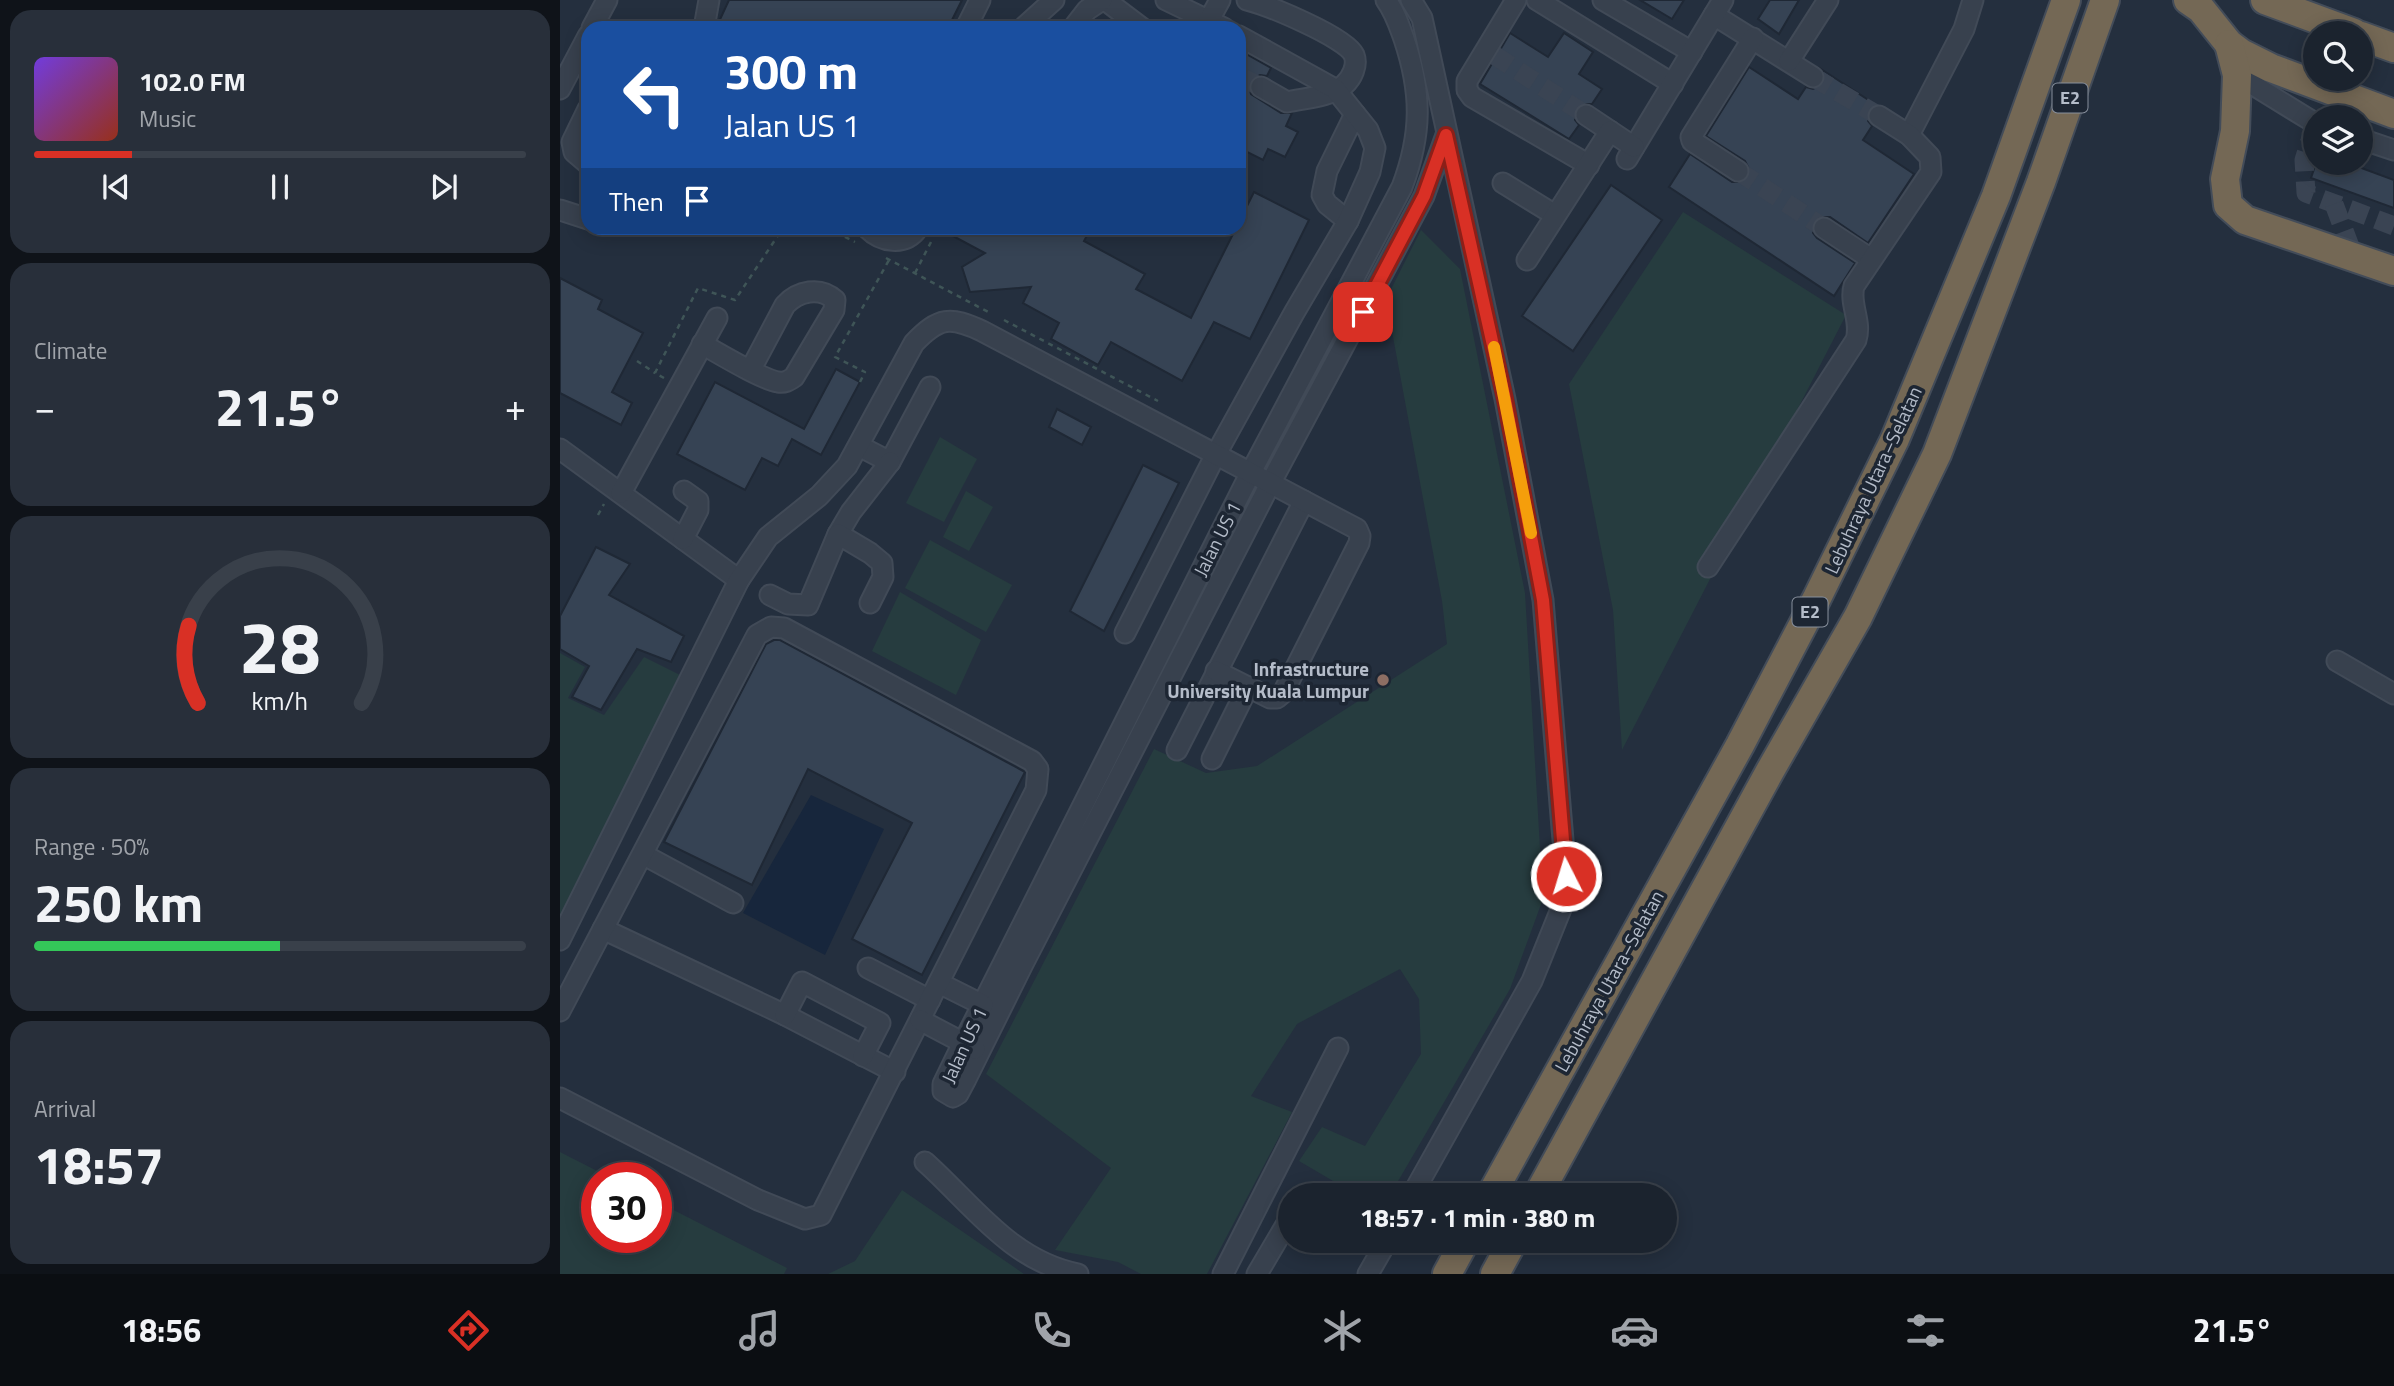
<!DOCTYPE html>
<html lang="en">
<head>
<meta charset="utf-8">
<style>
	:root { --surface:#1b232e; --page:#282f3a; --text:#f1f3f6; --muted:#a0a4aa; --line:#39404a; --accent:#d93025 }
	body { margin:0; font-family:"Titillium Web",sans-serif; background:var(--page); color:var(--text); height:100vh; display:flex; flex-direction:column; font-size:26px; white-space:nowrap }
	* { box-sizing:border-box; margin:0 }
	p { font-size:23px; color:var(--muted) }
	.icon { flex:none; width:38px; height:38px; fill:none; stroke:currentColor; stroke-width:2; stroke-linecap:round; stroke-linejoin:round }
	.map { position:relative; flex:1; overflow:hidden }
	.sheet { display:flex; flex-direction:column; gap:10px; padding:10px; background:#0f1319; width:560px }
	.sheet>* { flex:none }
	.banner { position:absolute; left:21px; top:21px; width:665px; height:214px; border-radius:21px; box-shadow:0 4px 18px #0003,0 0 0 2px var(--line); background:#1a4fa0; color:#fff; overflow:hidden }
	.buttons { position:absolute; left:1743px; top:21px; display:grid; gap:14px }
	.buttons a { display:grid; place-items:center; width:70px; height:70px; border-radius:50%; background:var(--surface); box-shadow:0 4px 18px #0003,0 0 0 2px var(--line); font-size:35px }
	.speed { position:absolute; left:21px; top:1162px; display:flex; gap:14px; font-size:35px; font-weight:700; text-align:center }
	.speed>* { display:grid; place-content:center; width:91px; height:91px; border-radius:50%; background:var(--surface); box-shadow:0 4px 18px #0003,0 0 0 2px var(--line); line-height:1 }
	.speed .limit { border:10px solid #d22; background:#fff; color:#111 }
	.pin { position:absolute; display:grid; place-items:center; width:60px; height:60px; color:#fff; margin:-30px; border-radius:14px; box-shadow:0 4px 10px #0006 }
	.me { position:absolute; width:77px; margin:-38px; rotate:355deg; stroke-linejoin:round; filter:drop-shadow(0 0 5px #0008) }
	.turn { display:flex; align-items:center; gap:24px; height:147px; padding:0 28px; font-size:32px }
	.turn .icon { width:91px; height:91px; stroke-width:2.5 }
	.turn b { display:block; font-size:49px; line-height:60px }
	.then { display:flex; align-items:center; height:66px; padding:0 28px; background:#0003; gap:14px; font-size:26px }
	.big { font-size:52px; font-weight:700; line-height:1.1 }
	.sheet .widget { flex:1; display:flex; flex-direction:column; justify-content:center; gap:10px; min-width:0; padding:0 24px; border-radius:21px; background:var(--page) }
	.sheet .dial { align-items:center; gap:0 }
	.dial svg { height:182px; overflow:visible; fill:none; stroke:var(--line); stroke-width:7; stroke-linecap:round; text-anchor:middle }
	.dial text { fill:var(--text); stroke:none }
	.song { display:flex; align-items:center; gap:21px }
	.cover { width:84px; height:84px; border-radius:10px; background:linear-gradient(135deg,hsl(260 70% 55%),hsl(10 70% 35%)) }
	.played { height:7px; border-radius:4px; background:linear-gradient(90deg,var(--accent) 20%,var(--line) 20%) }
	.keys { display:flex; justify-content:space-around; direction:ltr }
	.heat { display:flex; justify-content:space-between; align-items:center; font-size:38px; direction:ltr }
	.charge { height:10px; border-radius:5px; background:linear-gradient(90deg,#34c759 50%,var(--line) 0) }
	.trip { position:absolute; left:718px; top:1183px; width:399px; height:70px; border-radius:35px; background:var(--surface); box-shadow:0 4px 18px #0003,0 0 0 2px var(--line); font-weight:700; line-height:70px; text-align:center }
	.tabs { display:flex; height:112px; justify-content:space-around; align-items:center; background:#0b0e12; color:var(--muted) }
	.tabs .icon { width:49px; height:49px }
	.tabs .active { color:var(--accent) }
	.tabs b { font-size:32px; color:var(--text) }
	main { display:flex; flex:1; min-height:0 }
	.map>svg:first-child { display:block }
	.green { fill:#263c3f }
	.water { fill:#17263c }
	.building { fill:#364354; stroke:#1f2835; stroke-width:2 }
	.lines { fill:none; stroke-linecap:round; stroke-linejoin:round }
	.minor-tunnel { stroke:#3a4453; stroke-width:19; stroke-dasharray:19 10; stroke-linecap:butt }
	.minor-casing { stroke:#414a57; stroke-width:23 }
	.highway-casing { stroke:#434c59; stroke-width:32 }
	.path { stroke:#3f5557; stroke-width:2.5; stroke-dasharray:5 5; stroke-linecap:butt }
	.minor { stroke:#38414e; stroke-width:19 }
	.highway { stroke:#746855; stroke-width:28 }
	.route-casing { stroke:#8d1f18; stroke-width:18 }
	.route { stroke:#d93025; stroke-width:12 }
	.slow { stroke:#f59e0b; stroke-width:12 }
	.education-dot { fill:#8d6e63; stroke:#1d2633; stroke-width:2.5 }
	.labels { text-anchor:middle; stroke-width:7; stroke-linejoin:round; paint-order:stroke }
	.shield { fill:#1d2633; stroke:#878f9c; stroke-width:2 }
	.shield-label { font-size:18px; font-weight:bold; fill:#b4bcc9 }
	.street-label { font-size:19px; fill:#b4bcc9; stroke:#1d2633 }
	.poi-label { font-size:19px; font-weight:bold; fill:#b4bcc9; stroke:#1d2633; text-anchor:end }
</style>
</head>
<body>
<main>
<section class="sheet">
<div class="widget">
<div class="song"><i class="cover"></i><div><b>102.0 FM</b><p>Music</p></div></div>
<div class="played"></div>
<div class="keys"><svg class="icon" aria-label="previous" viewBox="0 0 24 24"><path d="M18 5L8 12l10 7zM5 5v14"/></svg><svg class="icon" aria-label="pause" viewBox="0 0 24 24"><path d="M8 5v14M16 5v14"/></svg><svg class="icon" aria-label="next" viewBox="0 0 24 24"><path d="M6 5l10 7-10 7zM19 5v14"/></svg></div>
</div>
<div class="widget"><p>Climate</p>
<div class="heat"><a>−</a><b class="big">21.5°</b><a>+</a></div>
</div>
<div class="widget dial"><svg viewBox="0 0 100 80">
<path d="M14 69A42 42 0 1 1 86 69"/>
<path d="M14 69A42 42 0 0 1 10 35" stroke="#d93025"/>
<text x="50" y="56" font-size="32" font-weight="700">28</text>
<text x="50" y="72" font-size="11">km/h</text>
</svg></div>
<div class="widget"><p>Range · 50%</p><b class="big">250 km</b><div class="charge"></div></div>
<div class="widget"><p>Arrival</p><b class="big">18:57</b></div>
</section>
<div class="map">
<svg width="1834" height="1274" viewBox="0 0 1834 1274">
	<rect width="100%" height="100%" fill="#242f3e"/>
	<!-- green -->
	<g class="green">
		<path d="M1123,212L1286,315L1062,750L1053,610L1009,384Z"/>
		<path d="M861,230L900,269L965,593L983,899L950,989L830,1195H797L739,1161L762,1127L805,1146L861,1054L859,999L840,969L737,1024L691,1096L732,1112L647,1274H581L558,1262L495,1250L551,1168L426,1074L594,749L646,773L697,766L887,644L882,601L826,299Z"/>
		<path d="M380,437L417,459L384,522L346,503Z"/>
		<path d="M406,491L433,507L409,551L383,537Z"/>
		<path d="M370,540L452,585L426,632L345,588Z"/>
		<path d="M340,592L421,640L396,695L312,651Z"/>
		<path d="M0,653L25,667L8,698L44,715L84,657L126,678L0,928Z"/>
		<path d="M0,1152L51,1178H37V1237H96V1201L227,1268L224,1274H0Z"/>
		<path d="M342,1190L464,1274H268L295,1261Z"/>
	</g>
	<!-- water -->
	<path class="water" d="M251,795L324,829L265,955L183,913Z"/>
	<!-- building -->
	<g class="building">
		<path d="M169,0H402L388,28H156Z"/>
		<path d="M1080,0H1124L1112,19Z"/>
		<path d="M1210,0H1239L1219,34L1198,19Z"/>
		<path d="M950,33L988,57L1004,33L1033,52L1019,74L1042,89L1032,104H1021L1016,109L1015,120L1019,125L1009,139L920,84Z"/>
		<path d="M679,50L711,68L707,76L700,75L691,80L689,86L691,94L721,113H732L726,126L738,132L725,157L708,149L703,160L679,148Z"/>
		<path d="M1189,67L1238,99L1246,87L1253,89L1263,84L1265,77L1261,69L1316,105L1308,110V121L1312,126L1303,140L1354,174L1308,243L1270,217H1259L1253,222V233L1257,238L1295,263L1274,296L1109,187L1130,154L1172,182H1183L1188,178L1190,171L1185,161L1146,136Z"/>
		<path d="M1756,163H1788L1834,180V208L1751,178Z"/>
		<path d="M1051,185L1102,220L1013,351L962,316Z"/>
		<path d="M694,192L749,220L690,339L654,322L622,381L551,342L538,365L491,339L499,323L463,303L471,287L410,292L402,267L425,253L378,228H531L524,241L585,274L576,289L631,318L676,228H679V222Z"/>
		<path d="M0,278L42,300L38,309L83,333L52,392L72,403L61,425L0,393Z"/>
		<path d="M276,369L300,382L261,455L232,439L218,466L202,458L185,490L117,454L155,382L244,429Z"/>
		<path d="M497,409L531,427L522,445L489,427Z"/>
		<path d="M583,465L619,483L544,631L510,611Z"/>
		<path d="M36,547L70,564L49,595L124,636L111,662L77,649L41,710L12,697L29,666L0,649V616Z"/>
		<path d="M214,640H220L465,772L362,975L292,939L352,823L248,769L192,885L104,842L206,644Z"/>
	</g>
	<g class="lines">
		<!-- minor-tunnel -->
		<g class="minor-tunnel">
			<path d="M934,55L1026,115"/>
			<path d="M679,76L701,87"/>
			<path d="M1253,77L1319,116"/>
			<path d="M1755,125L1744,160L1746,193L1834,226"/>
			<path d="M1178,171L1264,228"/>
			<path d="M1774,204L1794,257"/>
		</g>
		<defs>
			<g id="minor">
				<path d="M545,0L582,28"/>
				<path d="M606,0L664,28"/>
				<path d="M687,0C707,5 786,37 794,55C798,65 792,78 784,85C770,97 745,98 727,102L701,87"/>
				<path d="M826,0C835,12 839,25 844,39C862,93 862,134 842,187L690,474L403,1043L383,1084V1091L393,1097L398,1094L406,1079L463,964L710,484L864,196L886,135"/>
				<path d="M851,0L862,18L945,399L983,600L1006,876L1001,909L972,981L852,1195"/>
				<path d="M956,0L907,81V90L912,97L1029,165"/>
				<path d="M977,0L1113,84"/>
				<path d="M1043,0L1132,52"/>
				<path d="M1154,15L1253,77"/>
				<path d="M649,20L660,0"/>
				<path d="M32,28L47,0"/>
				<path d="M144,28L149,0"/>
				<path d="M406,28L420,0"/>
				<path d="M463,28L494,0"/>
				<path d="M513,28L527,10L542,0"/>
				<path d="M1229,61L1268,0"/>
				<path d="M1677,75L1755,123"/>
				<path d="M0,89L28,36"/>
				<path d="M28,109L12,142L14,152L28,164"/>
				<path d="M1026,115L1050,131"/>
				<path d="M1349,135L1404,29L1413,0"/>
				<path d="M1801,139L1834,150"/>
				<path d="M1067,159L1163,0"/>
				<path d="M1178,171L1132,141L1131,137L1193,38"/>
				<path d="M943,183L995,215"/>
				<path d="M0,210L28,219"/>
				<path d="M788,221L767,204L762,195L767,171L795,114"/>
				<path d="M307,228C321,242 345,247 358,228"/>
				<path d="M1264,228L1311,259"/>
				<path d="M967,260L1050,131L1074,147"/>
				<path d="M142,344C160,354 201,379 218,382C225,383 228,381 234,377L274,310L275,300C260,286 238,291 225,305L191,369"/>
				<path d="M299,446L330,462L370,387"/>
				<path d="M0,449L179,580"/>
				<path d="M61,493L157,318"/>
				<path d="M278,534L291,512L330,462"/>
				<path d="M123,539L138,510V501L124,491"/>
				<path d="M1148,567L1296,340C1302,321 1289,304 1294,286L1371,172L1370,157L1349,135L1319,116"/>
				<path d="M210,595L228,604L248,605L278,534L310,553L322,563L323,577L310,603"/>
				<path d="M565,633L655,456L734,313L788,221L810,172L815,148L808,130L775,89L679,36"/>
				<path d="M1777,661L1834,694"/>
				<path d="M617,750L744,501"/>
				<path d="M652,759L688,687"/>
				<path d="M84,855L173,903"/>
				<path d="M43,929L225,1015L335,1072"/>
				<path d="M0,940L179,580L208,537L259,496L287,466L354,343C379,317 390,316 422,331L797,529L800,536L799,543L723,693L717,698H710L656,671"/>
				<path d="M308,968L370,1000"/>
				<path d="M379,983L423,1005"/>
				<path d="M0,1011L197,635L211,627L224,628L472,761L478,769L476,790L261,1215L245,1219L198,1200L0,1098"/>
				<path d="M225,1015L242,982L320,1023L303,1056"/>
				<path d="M360,1020L415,1049"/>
				<path d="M365,1162C413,1205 451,1261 518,1274"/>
				<path d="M663,1274L778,1048"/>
				<path d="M697,1274L730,1218"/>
				<path d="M808,1274L827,1241"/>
			</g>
			<g id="highway">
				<path d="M1628,0L1641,9L1669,44L1681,53L1711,68L1834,114"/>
				<path d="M1705,0L1794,33"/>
				<path d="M1801,36L1834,48"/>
				<path d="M1669,44L1677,75L1675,131L1665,179L1668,205L1685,220L1834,271"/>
				<path d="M931,1195L1180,745L1257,598L1335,439L1436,196L1506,0"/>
				<path d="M978,1195L1210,771L1298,617L1377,454L1481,182L1545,0"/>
				<path d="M887,1274L905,1241"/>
				<path d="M935,1274L953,1241"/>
			</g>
		</defs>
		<!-- minor casing -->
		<use href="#minor" class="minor-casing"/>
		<!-- highway casing -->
		<use href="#highway" class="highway-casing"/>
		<!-- path -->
		<g class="path">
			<path d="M267,228L295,242"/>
			<path d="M326,258L432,314"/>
			<path d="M355,273L371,242"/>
			<path d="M444,320L598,401"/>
			<path d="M77,361L95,373"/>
			<path d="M104,378L95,373L138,288L175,300L223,228"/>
			<path d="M300,382L305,372L275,357L329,260"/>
			<path d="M38,515L44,504"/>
		</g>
		<!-- minor -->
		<use href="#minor" class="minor"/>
		<!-- highway -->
		<use href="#highway" class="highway"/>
	</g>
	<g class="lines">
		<defs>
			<path id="route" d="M803,312L864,196L886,135L945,399L983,600L1006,876"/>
		</defs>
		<!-- route casing -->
		<use href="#route" class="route-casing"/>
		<!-- route -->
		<use href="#route" class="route"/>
		<!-- slow -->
		<path class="slow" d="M934,347L971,533"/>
	</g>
	<!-- markers -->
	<circle class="education-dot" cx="823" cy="680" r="7"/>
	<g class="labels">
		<!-- shield labels -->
		<g class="shield">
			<rect x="1492.5" y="83.5" width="35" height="29" rx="5"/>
			<rect x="1232.5" y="597.5" width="35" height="29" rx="5"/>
		</g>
		<g class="shield-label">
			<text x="1510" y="104">E2</text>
			<text x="1250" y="618">E2</text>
		</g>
		<!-- street labels -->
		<g class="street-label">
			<text transform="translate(1313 480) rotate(-65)" y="7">Lebuhraya Utara–Selatan</text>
			<text transform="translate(657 539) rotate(-63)" y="7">Jalan US 1</text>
			<text transform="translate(1049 981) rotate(-61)" y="7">Lebuhraya Utara–Selatan</text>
			<text transform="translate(404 1045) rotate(-65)" y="7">Jalan US 1</text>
		</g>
		<!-- poi labels -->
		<g class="poi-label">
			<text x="809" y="676">Infrastructure<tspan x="809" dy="22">University Kuala Lumpur</tspan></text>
		</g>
	</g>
</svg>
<div class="buttons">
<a><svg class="icon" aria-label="search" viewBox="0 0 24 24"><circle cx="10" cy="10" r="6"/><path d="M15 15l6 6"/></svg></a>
<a><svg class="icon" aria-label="layers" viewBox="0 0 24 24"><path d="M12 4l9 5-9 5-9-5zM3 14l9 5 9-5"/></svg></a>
</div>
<div class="speed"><div class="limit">30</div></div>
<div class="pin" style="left:803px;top:312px;background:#d93025"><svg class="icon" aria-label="arrive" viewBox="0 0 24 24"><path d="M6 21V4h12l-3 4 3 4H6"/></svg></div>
<svg class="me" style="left:1006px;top:876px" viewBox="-20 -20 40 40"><circle r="17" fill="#d93025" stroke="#fff" stroke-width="3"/><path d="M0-11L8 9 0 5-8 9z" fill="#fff"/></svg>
<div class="trip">18:57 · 1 min · 380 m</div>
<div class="banner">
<div class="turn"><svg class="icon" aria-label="left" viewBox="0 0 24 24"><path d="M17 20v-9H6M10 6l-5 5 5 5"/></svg><div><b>300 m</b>Jalan US 1</div></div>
<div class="then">Then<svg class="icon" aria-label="arrive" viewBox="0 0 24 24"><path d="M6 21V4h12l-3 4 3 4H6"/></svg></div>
</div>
</div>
</main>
<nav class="tabs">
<b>18:56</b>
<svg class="icon active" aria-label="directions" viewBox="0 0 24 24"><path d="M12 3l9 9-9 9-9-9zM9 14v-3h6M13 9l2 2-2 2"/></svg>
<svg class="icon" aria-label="music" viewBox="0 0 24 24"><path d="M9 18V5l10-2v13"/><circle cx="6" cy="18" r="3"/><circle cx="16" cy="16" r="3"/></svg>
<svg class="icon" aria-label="phone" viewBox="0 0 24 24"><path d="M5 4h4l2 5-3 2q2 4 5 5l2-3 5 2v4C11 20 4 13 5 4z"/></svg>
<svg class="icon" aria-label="climate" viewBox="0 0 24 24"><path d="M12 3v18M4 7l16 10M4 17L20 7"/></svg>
<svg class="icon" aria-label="car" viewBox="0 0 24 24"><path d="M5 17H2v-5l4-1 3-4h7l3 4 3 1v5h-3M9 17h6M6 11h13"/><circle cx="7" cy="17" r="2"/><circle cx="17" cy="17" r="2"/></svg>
<svg class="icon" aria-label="filters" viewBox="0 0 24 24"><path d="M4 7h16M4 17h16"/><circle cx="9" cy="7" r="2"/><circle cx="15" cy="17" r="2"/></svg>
<b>21.5°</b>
</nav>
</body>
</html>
